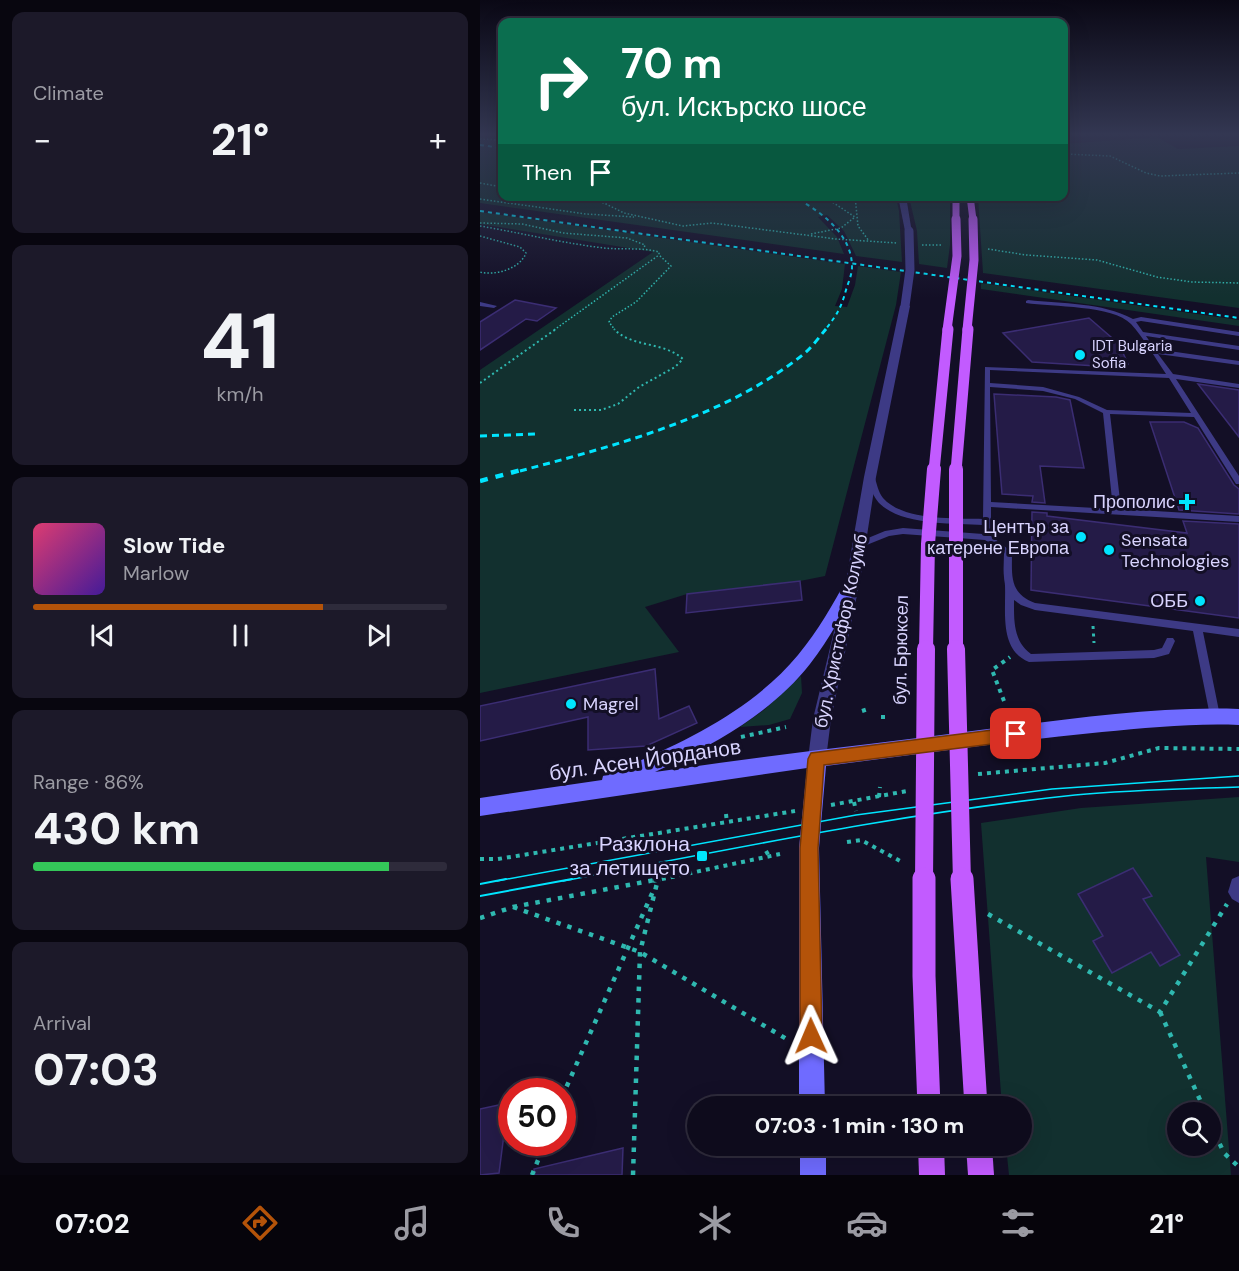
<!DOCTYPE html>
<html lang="en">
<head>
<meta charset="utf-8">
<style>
	:root { --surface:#0e0b1c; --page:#1c1929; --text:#f1f3f6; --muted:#9b9ba3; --line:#2e2b3b; --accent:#b45309 }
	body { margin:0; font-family:"DM Sans",sans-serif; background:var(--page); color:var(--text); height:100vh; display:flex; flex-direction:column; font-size:22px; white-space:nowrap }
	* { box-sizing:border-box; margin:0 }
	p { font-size:20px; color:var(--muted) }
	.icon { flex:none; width:33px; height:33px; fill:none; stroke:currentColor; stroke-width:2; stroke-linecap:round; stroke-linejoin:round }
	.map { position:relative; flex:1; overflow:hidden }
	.side { display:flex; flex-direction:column; gap:12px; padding:12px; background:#08060f; width:480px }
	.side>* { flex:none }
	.top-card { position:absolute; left:18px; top:18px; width:570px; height:183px; border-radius:12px; box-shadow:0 6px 24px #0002,0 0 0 2px var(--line); background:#0b6e4f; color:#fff; overflow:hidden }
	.buttons { position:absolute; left:687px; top:1102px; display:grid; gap:12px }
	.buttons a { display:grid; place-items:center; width:54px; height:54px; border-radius:50%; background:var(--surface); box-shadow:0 6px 24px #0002,0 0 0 2px var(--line); font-size:30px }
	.speed { position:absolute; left:18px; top:1078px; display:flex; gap:12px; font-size:30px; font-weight:700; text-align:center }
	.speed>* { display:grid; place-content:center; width:78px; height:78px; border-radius:50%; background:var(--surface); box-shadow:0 6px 24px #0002,0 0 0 2px var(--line); line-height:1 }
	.speed .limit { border:9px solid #d22; background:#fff; color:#111 }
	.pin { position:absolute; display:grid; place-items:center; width:51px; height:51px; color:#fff; margin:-26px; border-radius:12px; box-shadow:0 3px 9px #0006 }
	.me { position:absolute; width:66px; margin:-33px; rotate:359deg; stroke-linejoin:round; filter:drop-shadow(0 0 4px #0008) }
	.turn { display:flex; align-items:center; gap:21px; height:126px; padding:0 24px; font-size:27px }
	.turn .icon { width:78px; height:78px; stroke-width:2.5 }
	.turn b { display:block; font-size:42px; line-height:51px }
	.then { display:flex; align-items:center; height:57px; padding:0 24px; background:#0003; gap:12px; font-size:22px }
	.big { font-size:45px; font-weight:700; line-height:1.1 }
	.side .tile { flex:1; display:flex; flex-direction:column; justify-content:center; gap:9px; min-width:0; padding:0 21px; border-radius:12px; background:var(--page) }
	.side .dial { align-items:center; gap:0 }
	.dial b { font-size:78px; line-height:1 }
	.song { display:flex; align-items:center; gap:18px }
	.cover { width:72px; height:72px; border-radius:9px; background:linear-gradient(135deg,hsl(340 70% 55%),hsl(260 70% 35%)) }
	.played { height:6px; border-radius:3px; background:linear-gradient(90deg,var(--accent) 70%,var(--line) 70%) }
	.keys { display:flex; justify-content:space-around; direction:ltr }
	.heat { display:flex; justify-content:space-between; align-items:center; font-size:33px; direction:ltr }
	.charge { height:9px; border-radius:4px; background:linear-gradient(90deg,#34c759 86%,var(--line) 0) }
	.trip { position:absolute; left:207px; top:1096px; width:345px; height:60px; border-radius:30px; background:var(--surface); box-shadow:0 6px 24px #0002,0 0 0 2px var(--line); font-weight:700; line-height:60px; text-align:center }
	.menu { display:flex; height:96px; justify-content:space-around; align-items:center; background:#06040b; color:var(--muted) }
	.menu .icon { width:42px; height:42px }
	.menu .active { color:var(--accent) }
	.menu b { font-size:27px; color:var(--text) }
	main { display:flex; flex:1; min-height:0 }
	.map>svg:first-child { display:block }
	.green { fill:#12302f; fill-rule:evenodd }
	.building { fill:#241b47; stroke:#3b2d73; stroke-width:1.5 }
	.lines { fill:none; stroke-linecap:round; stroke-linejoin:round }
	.path-far4 { stroke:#2fb8b0; stroke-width:1.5; stroke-dasharray:1.5 2; stroke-linecap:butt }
	.path-far3 { stroke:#2fb8b0; stroke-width:2; stroke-dasharray:2 3; stroke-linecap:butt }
	.path-far2 { stroke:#2fb8b0; stroke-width:3; stroke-dasharray:3 4.5; stroke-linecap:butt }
	.path-far1 { stroke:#2fb8b0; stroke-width:4; stroke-dasharray:4 5; stroke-linecap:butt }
	.path { stroke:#2fb8b0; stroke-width:4.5; stroke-dasharray:4.5 7; stroke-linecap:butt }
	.service { fill:#3d3a85; fill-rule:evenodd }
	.minor { fill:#3d3a85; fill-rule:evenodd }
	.tertiary { fill:#3d3a85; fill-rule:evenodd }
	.secondary { fill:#6f6bff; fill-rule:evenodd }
	.primary { fill:#c25bff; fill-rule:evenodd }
	.tram-far1 { stroke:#00e5ff; stroke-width:1.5 }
	.tram { stroke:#00e5ff; stroke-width:2 }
	.rail-far2 { stroke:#00e5ff; stroke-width:2; stroke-dasharray:4 4; stroke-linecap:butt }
	.rail-far1 { stroke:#00e5ff; stroke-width:3; stroke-dasharray:7 5; stroke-linecap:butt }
	.rail { stroke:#00e5ff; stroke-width:4.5; stroke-dasharray:8 8; stroke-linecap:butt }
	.tertiary-bridge { stroke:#3d3a85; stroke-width:9 }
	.primary-bridge-far5 { stroke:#c25bff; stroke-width:7 }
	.primary-bridge-far4 { stroke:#c25bff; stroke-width:9 }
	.primary-bridge-far3 { stroke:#c25bff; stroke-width:11 }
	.primary-bridge-far2 { stroke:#c25bff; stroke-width:14 }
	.primary-bridge-far1 { stroke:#c25bff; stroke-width:18 }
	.primary-bridge { stroke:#c25bff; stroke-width:23 }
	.route { fill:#b45309; stroke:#753606; stroke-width:1.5 }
	.poi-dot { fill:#00e5ff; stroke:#130f26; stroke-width:2 }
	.labels { text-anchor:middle; stroke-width:6; stroke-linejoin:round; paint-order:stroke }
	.far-poi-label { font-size:15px; fill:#d9d4ff; stroke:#130f26; text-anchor:start }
	.poi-label { font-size:18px; fill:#d9d4ff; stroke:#130f26; text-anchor:end }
	.street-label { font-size:18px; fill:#d9d4ff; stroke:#130f26 }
	.near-street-label { font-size:21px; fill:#d9d4ff; stroke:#130f26 }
	.near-poi-label { font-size:21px; fill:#d9d4ff; stroke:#130f26; text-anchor:end }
</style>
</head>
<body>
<main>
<section class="side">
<div class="tile"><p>Climate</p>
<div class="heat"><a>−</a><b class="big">21°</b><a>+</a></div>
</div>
<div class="tile dial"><b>41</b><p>km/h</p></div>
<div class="tile">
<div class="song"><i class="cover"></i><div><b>Slow Tide</b><p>Marlow</p></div></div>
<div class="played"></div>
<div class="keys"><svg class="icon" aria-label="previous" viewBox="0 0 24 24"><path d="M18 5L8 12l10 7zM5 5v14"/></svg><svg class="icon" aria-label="pause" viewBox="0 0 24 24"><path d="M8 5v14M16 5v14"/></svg><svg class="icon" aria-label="next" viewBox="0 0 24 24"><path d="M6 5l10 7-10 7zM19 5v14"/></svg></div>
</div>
<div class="tile"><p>Range · 86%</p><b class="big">430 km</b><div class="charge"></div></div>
<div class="tile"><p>Arrival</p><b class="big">07:03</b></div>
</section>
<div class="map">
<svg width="759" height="1175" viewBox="0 0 759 1175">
	<rect width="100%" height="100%" fill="#130f26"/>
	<!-- green -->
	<g class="green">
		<path d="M0,134H22V196L416,197L419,211L422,262L376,256L364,231L347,215L338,217L357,237L364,254L0,203Z"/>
		<path d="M677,137L698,149L759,146V308L503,273L498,197L584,196V144Z"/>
		<path d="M429,197H470V245L467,268L439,264L437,231Z"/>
		<path d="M0,212L365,264L362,289L355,306L367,307L375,285L378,266L421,272L416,305L345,576L320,581L207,594L165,607L199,652L0,693V370L173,252L0,224Z"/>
		<path d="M501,283L759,320V326L501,289Z"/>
		<path d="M321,676L322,693L310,719L289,725L260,727L284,710Z"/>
		<path d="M759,797V862L726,857L751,1175H529L526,1146H542V1107H522L501,823L601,808ZM698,1113H730V1146H698Z"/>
	</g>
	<!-- building -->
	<g class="building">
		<path d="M35,300L76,308L57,321L46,319L0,350V322Z"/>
		<path d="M609,318L639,344L648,364L617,366L552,362L523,333Z"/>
		<path d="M718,384L759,390V437Z"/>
		<path d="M514,394L576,397L590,400L604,468L560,466L565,503L552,502L553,496L522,494Z"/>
		<path d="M670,422H704L718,428L754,485L759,489V514L699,510Z"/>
		<path d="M552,512L567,513V516L707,533L703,521L759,524V618L551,590Z"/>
		<path d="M320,581L322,600L206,613L207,594Z"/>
		<path d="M175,669L179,719L209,706L217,723L166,746L108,750V717L0,741V706Z"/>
		<path d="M653,868L672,896L663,899L700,955L680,966L671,952L632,973L613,941L623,936L598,894Z"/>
		<path d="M28,1103L19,1173L0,1175V1109Z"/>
		<path d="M143,1148L142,1175H55L54,1169Z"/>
	</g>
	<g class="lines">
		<!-- path-far4 -->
		<g class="path-far4">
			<path d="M0,139L22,140"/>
			<path d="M584,154L630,156L666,173L680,176L759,173"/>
			<path d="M0,183L22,187"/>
			<path d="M95,196L124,203L144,213L203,226L232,223L356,239L417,243"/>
			<path d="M375,196L378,226L389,241"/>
			<path d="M0,199L106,214L154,217"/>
			<path d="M0,223L42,224L83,233L147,238L165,245L164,248"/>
			<path d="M0,226C41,233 82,243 124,248C143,250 161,247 179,252V255L191,266L156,302L132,317L129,322L135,330"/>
			<path d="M331,234L361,228L375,217L343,196"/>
			<path d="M0,236L40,247L46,253C40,269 15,276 0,272"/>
			<path d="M442,245H462"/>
			<path d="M508,249L546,255L617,260L677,277L712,282L759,283"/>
			<path d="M74,330L179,255"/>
		</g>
		<!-- path-far3 -->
		<g class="path-far3">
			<path d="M0,383L76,329"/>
			<path d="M94,410H121L138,404L159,387L195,367L203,359C183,341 152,348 134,329"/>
		</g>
		<!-- path-far2 -->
		<path class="path-far2" d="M613,626L614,643"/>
		<!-- path-far1 -->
		<g class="path-far1">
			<path d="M524,701L512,670L530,657"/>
			<path d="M382,711L388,709"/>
			<path d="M403,715V722"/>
			<path d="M261,737L306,727"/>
			<path d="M498,774L625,763L679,748L759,749"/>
			<path d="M399,797L400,787"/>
			<path d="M374,802L376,811"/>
			<path d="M351,805L427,791"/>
			<path d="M246,814L247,823"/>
			<path d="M367,842L381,840L424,863"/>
			<path d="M286,851L289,856"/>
			<path d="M0,859H18L315,811"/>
			<path d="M173,881L300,854"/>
		</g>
		<!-- path -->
		<g class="path">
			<path d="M33,907L160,952L310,1041"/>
			<path d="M508,914L680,1012L747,904"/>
			<path d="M0,918L33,907L180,879"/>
			<path d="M680,1012L726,1113"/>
			<path d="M82,1097L174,889"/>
			<path d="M730,1123L744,1153L759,1167"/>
			<path d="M52,1175L65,1143"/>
			<path d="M153,1175L160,952L178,879"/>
		</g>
		<!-- service -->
		<g class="service">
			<path d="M548,300C583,304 621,302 653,319L661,317L759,332V336L661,321L656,322L663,332L759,346V350L666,336L675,349L759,361V365L678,354L693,374L759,384V388L696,379L759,476V484H756L714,417L630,414L641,509L759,516V522L511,507V536L532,552C532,576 529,593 555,603L759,629V637L723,632L740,716L739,719L735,721L731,719L730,716L713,631L555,610L541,605L534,600C534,620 533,641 551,654L674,650L682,648L687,638H693L695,641L689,654L674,658L549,662C519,650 526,612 525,586C525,583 524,580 524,577C523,569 524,561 524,553L505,540L423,534L409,536L379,548L375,545L376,543L405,531L423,528L503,534V525C473,523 422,526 399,503C393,496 390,487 387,478L391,476H394C397,483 398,492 403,498C423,521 475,518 503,519L505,367L686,374C676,359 663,337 651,324C633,305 572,307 546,303V301ZM510,370L689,378L711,413L627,410L599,397L563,387L510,383ZM510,387L563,391L595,399L623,413L633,509L511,502Z"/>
			<path d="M0,302L17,306L14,308L0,306Z"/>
		</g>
		<!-- minor -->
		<path class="minor" d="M759,876V903L752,899L748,892L752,879Z"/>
		<!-- tertiary -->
		<g class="tertiary">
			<path d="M418,196H426L432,233L425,231Z"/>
			<path d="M425,303L430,306L396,477L380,581L351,719L346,759L344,765L337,767L330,765L328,759L333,719L366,581L384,477L420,306Z"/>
		</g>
		<!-- secondary -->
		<g class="secondary">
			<path d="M373,576L378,577L380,581C365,610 350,638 330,664C291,714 231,746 175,772C283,756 392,744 500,730C585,720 673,706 759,709V725C713,723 668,728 622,732C530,741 438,754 346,766L339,848L345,1107H319V848L327,768L0,816V798L122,780L123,776C193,748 269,714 318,655C338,631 353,604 368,577Z"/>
			<rect x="320" y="1146" width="26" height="29"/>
		</g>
		<!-- primary -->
		<g class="primary">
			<path d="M438,1146H464L465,1175H439Z"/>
			<path d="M486,1146H512L514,1175H488Z"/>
		</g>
		<!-- tram-far1 -->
		<g class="tram-far1">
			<path d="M17,881L376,815L572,789L759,776"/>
			<path d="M83,881C253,849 423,813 595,795C650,790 704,789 759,787"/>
		</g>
		<!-- tram -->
		<g class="tram">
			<path d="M0,884L26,879"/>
			<path d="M0,896L92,879"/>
		</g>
		<!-- rail-far2 -->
		<g class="rail-far2">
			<path d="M0,145L22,148"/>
			<path d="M312,196C339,210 372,233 372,267C372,275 368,283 366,290C361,308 357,315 345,330"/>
			<path d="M0,211L759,318"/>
		</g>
		<!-- rail-far1 -->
		<g class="rail-far1">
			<path d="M0,436L56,434"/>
			<path d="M40,471C137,445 246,417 325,353C333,346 340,336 346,329"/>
		</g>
		<!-- rail -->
		<path class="rail" d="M0,481L45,469"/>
		<!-- tertiary-bridge -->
		<path class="tertiary-bridge" d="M425,306L430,270L429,231"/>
		<!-- primary-bridge-far5 -->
		<g class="primary-bridge-far5">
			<path d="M476,196V220"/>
			<path d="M490,196L493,220"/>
		</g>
		<!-- primary-bridge-far4 -->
		<g class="primary-bridge-far4">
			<path d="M467,330L477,256L476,219"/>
			<path d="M487,330L494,260L493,219"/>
		</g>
		<!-- primary-bridge-far3 -->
		<g class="primary-bridge-far3">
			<path d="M454,471L468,329"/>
			<path d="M476,471L488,329"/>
		</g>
		<!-- primary-bridge-far2 -->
		<g class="primary-bridge-far2">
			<path d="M446,650L448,544L454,469"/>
			<path d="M476,650V469"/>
		</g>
		<!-- primary-bridge-far1 -->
		<g class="primary-bridge-far1">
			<path d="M476,649L482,881"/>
			<path d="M444,881L446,649"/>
		</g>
		<!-- primary-bridge -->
		<g class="primary-bridge">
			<path d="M444,879V976L449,1107"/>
			<path d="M482,879L496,1107"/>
		</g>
	</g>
	<!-- sky -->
	<linearGradient id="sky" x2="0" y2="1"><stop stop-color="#0a0815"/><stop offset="0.45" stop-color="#333752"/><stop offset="1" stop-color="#333752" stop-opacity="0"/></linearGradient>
	<rect width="759" height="298" fill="url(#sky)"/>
	<!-- route -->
	<path class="route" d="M536,727L542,729L544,734L542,739L536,741L344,765L338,848L342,1036L339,1043L331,1046L324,1043L320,1036V848L328,759L331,753Z"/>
	<!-- markers -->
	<g class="poi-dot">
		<circle cx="600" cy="355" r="6"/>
		<path d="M704 493h6v6h6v6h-6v6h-6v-6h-6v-6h6z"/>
		<circle cx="601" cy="537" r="6"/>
		<circle cx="629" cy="550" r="6"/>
		<circle cx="720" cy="601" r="6"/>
		<circle cx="91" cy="704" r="6"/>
		<rect x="216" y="850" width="12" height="12" rx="3"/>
	</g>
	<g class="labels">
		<!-- far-poi labels -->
		<g class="far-poi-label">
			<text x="612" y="351">IDT Bulgaria<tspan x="612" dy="17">Sofia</tspan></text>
		</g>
		<!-- poi labels -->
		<g class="poi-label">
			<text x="695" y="508">Прополис</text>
			<text x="589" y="533">Център за<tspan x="589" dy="21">катерене Европа</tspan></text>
			<text x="641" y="546" text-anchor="start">Sensata<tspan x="641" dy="21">Technologies</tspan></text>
			<text x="708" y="607">ОББ</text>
			<text x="103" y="710" text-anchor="start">Magrel</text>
		</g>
		<!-- street labels -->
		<g class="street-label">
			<text transform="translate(361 631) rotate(-78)" y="6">бул. Христофор Колумб</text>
			<text transform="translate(421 650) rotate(-89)" y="6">бул. Брюксел</text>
		</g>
		<!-- near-street labels -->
		<g class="near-street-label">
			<text transform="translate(165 760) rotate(-8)" y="7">бул. Асен Йорданов</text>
		</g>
		<!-- near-poi labels -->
		<g class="near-poi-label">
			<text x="210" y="851">Разклона<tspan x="210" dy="24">за летището</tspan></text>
		</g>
	</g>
</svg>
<div class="buttons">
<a><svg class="icon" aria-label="search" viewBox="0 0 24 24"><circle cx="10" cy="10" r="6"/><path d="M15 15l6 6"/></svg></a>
</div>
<div class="speed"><div class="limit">50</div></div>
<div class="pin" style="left:536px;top:734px;background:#d93025"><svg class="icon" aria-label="arrive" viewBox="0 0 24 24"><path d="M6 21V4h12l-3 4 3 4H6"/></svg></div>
<svg class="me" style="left:331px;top:1036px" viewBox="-20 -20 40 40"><path d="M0-17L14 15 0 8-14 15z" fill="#b45309" stroke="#fff" stroke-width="4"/></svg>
<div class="trip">07:03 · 1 min · 130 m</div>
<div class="top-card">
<div class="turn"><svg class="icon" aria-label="right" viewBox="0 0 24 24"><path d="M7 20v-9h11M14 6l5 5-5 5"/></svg><div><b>70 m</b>бул. Искърско шосе</div></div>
<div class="then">Then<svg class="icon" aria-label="arrive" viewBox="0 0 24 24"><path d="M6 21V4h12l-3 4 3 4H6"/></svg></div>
</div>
</div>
</main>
<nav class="menu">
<b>07:02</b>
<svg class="icon active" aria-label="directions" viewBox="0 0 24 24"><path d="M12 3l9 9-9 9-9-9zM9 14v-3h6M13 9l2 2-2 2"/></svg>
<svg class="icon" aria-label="music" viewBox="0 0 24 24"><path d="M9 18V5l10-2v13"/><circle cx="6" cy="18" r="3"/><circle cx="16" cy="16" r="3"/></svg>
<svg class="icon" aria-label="phone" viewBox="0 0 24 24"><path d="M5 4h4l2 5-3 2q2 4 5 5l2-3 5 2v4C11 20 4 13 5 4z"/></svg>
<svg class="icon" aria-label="climate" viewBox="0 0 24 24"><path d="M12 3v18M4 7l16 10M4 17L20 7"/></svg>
<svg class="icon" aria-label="car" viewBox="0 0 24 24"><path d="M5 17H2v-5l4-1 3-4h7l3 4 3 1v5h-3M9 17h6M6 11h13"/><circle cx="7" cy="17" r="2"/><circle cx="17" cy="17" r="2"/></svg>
<svg class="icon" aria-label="filters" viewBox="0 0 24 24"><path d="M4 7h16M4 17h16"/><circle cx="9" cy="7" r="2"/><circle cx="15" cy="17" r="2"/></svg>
<b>21°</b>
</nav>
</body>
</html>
